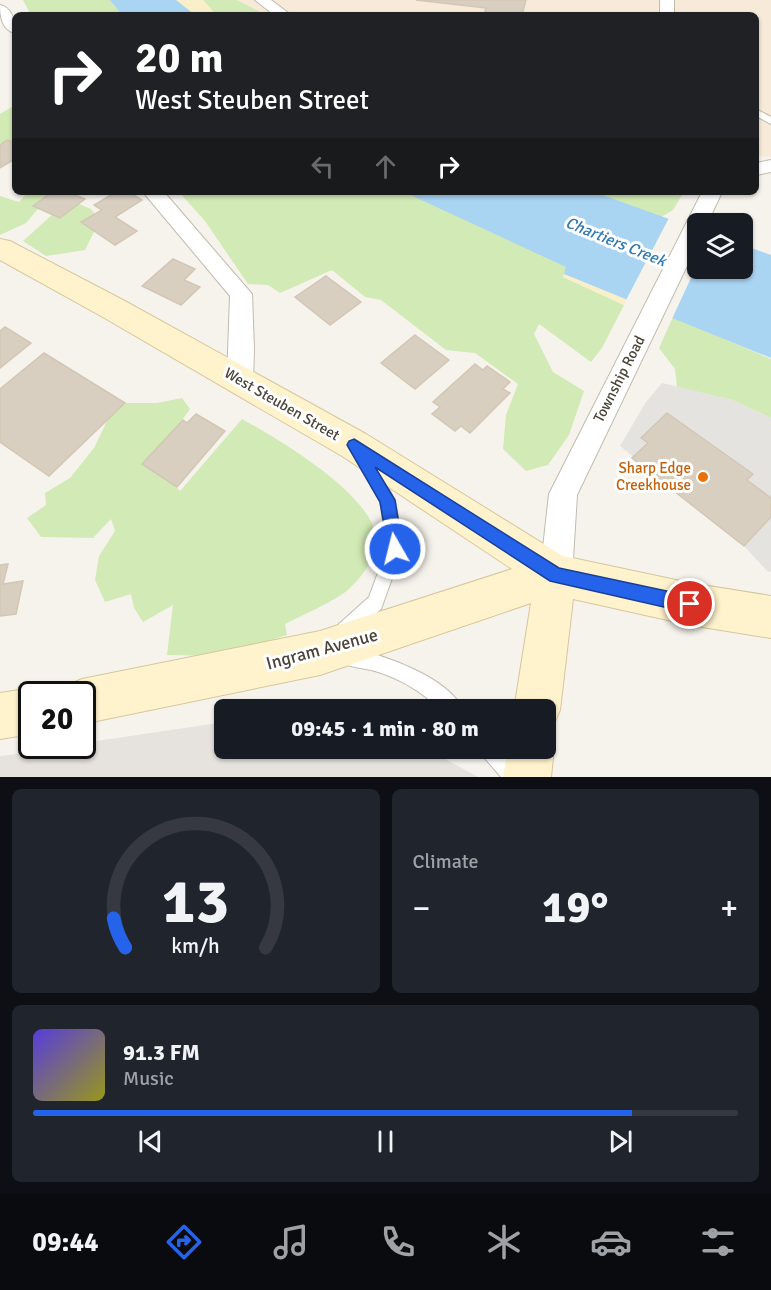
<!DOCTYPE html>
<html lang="en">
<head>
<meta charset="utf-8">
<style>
	:root { --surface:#171b24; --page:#20242c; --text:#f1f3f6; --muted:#9ea1a6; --line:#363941; --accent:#2563eb }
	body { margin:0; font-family:Signika,sans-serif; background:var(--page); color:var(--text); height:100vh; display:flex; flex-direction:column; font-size:22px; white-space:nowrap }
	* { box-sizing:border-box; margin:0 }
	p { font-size:20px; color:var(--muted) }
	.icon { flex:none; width:33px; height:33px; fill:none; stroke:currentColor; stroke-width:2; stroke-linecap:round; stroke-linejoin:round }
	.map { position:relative; height:777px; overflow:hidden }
	.drawer { display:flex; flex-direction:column; gap:12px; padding:12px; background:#0d0f14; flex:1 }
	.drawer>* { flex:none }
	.guide { position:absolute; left:12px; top:12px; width:747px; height:183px; border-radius:9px; box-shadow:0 2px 4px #0004; background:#202124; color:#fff; overflow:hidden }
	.tools { position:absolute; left:687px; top:213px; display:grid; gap:12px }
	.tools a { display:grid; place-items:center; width:66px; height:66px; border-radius:9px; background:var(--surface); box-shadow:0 2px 4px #0004; font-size:30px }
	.speed { position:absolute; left:18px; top:681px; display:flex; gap:12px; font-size:30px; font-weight:700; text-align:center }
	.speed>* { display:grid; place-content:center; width:78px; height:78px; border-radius:50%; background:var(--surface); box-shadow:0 2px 4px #0004; line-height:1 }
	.speed .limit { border:3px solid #111; border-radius:9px; background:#fff; color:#111 }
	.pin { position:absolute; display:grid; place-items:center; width:51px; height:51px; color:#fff; margin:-26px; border:3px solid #fff; border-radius:50%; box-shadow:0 2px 6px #0007 }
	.me { position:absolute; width:66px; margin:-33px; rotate:352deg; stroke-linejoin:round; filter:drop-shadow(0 0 4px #0008) }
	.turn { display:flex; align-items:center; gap:21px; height:126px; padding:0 24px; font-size:27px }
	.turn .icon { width:78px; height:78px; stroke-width:2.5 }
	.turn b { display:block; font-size:42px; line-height:51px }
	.lanes { display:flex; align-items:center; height:57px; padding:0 24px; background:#0003; justify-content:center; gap:30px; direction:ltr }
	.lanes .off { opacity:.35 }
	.big { font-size:45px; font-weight:700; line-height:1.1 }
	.drawer .tile { flex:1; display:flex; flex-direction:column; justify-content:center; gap:9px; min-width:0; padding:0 21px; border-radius:9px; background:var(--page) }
	.drawer .dial { align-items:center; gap:0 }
	.dial svg { height:156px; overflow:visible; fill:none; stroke:var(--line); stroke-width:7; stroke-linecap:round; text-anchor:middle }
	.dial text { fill:var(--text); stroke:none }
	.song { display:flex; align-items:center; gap:18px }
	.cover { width:72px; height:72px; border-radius:9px; background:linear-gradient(135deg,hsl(250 70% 55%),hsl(60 70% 35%)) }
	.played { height:6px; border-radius:3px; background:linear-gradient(90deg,var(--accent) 85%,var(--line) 85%) }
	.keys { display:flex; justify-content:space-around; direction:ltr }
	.heat { display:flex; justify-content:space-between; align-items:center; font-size:33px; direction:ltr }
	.drawer .tiles { flex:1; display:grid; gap:12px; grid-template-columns:1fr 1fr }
	.tile:last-child { grid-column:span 2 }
	.trip { position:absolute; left:214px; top:699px; width:342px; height:60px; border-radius:9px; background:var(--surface); box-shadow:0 2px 4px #0004; font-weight:700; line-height:60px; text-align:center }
	.tabs { display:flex; height:96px; justify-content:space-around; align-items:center; background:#090b0e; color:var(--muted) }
	.tabs .icon { width:42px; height:42px }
	.tabs .selected { color:var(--accent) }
	.tabs b { font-size:27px; color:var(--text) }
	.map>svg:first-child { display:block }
	.commercial { fill:#f7ead8 }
	.industrial { fill:#e6e2dd }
	.green { fill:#d2eab5 }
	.sand { fill:#f9efc9 }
	.parking { fill:#e5e3e0 }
	.water { fill:#a9d4f2 }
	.pier { fill:#f6f3ec }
	.building { fill:#d8cfc1; stroke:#d3c7b4; stroke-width:1.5 }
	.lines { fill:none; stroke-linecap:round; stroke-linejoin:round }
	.lane-casing { stroke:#c2bbae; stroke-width:2 }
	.street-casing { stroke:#c2bbae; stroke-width:2 }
	.secondary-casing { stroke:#d6c79b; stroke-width:2 }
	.lane { fill:#fff; fill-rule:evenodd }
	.street { fill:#fff; fill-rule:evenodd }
	.secondary { fill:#fff3cd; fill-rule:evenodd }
	.route { fill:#2563eb; stroke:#184099; stroke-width:1.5 }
	.food-dot { fill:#e8710a; stroke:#fff; stroke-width:2 }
	.labels { text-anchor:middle; stroke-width:6; stroke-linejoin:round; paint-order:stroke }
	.street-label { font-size:15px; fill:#4b4439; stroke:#fff }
	.food-label { font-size:15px; fill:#c56008; stroke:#fff; text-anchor:end }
	.water-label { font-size:16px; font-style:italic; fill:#2e7ab2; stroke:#fff }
	.near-street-label { font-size:18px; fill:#4b4439; stroke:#fff }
</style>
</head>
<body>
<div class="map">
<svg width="771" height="777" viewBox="0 0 771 777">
	<rect width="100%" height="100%" fill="#f6f3ec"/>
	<!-- commercial -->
	<path class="commercial" d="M237,0H771V157L756,156V15H266Z"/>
	<!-- industrial -->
	<path class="industrial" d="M225,722V748L427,749L478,777H0V756L82,746L83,743Z"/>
	<!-- green -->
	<g class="green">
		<path d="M23,0H110L122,15H31Z"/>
		<path d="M203,0H237L266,15H216Z"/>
		<path d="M15,105V146L0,143V114Z"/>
		<path d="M28,192H52L26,223L0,235V196L19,202Z"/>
		<path d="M179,192H413L567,267L563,277L624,305L602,348L591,362L539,324L534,334L553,372L584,391L569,435L548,465L526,471L503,449L506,415L518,384L475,353L446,350L381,300L365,297L332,270L280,293L268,285L248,284L205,221Z"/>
		<path d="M595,192H678L682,195L673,210L651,223Z"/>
		<path d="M79,204L91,209L100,220L85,250L46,256L23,241L52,215Z"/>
		<path d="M673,317L771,359V418L732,400L677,387L675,369L659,348Z"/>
		<path d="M182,398L190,409L152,462L180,491L242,419C279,439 355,485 372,524C383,549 366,573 349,589C336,601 302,615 285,624L287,635L221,656L167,655L173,605L143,622L134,608L131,594L105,602L95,580L99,556L115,531L111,519L93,538L41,537L27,518L46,505L45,493L70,478L94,448L107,421L125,403H157Z"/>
	</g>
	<!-- sand -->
	<g class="sand">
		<path d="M175,0H203L216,15H195Z"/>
		<path d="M564,274L627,299L624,305L563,277Z"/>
	</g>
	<!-- parking -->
	<path class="parking" d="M662,383L732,400L771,418V572L767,571L744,546L620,446L646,402Z"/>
	<!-- water -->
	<g class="water">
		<path d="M110,0H176L195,15H122Z"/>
		<path d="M404,192H594L697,229L698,268H742L743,245L771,255V358L564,274L566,267Z"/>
	</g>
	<!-- pier -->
	<path class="pier" d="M670,216L698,226L697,265L671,321L625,302Z"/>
	<!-- building -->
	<g class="building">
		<path d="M416,0H526L522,15H484L486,8Z"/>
		<path d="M7,140L15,143V159L0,168V145Z"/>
		<path d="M52,192H68L85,199L60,218L33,206Z"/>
		<path d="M116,192H129L142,200L115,217L137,231L115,245L81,222L102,210L94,205Z"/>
		<path d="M173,259L195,269L184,280L200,287L181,305L142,286Z"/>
		<path d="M326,276L361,302L330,325L295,297Z"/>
		<path d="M5,327L31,343L0,368V331Z"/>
		<path d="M415,335L449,360L415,389L381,363Z"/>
		<path d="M44,353L125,403L49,476L0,442V389Z"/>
		<path d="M475,364L483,370L487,366L510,382L503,389L510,393L470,433L461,426L455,431L432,414L440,407L433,402Z"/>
		<path d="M667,413L753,474L747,480L771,498V517L744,546L632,458L648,443L641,438Z"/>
		<path d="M196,414L225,431L177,487L142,464L183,420L187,423Z"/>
		<path d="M8,564L3,584L23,581L16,614L0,616V565Z"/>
	</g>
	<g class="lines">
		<defs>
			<g id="lane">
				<path d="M756,109L771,117V124L756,116Z"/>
				<path d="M365,455L370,457L395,500L403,548L381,609L351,636L345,639L339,636L336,630L339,624L369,597L387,548L380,501L358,462L360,457Z"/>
				<path d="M349,648C382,654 449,677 463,710H440C423,692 399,678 375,671C364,668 353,668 343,663L340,657L343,651Z"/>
				<path d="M480,748H502L521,770L524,777H501L482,755Z"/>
			</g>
			<g id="street">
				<path d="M255,0H271L291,15H274Z"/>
				<rect x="660" y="0" width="14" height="15"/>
				<path d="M0,5C13,8 15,22 15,33C2,30 0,16 0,5Z"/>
				<path d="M771,160V172L756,175V163Z"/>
				<path d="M143,192H164L252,294L254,349L253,380L249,387L240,390L231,387L227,380L230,296Z"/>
				<path d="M702,192H722L707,224H698V243L577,495L572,575L567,586L556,590L545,586L540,575L549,494Z"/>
			</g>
			<g id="secondary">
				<path d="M0,239L10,241L123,300L366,434L563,556L690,583L771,596V638L690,625L573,599L560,710L553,726L546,729V710H514L531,603L320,675L82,724V694H63L66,686L82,679L320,631L512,569L342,456L101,316L0,260Z"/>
				<path d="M32,688L47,694H32V734L0,739V693Z"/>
				<path d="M546,731L554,748L551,777H503L508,748H546Z"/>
			</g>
		</defs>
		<!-- lane casing -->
		<use href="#lane" class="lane-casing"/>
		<!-- street casing -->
		<use href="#street" class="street-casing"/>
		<!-- secondary casing -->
		<use href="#secondary" class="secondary-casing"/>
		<!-- lane -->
		<use href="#lane" class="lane"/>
		<!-- street -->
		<use href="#street" class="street"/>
		<!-- secondary -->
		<use href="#secondary" class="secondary"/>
	</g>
	<!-- route -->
	<path class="route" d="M354,439L559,568L690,596L696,598L699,604L696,610L690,613L550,581L375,467L395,500L403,549L401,554L395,556L389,554L380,502L347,445L349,441Z"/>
	<!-- markers -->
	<circle class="food-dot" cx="703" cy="477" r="6"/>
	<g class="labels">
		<!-- street labels -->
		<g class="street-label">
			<text transform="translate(619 379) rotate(-63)" y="5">Township Road</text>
			<text transform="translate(282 404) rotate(30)" y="5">West Steuben Street</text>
		</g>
		<!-- food labels -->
		<g class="food-label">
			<text x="691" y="473">Sharp Edge<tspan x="691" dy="17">Creekhouse</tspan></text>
		</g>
		<!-- water labels -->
		<g class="water-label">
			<text transform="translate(616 241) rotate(22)" y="6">Chartiers Creek</text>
		</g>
		<!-- near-street labels -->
		<g class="near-street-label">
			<text transform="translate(322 649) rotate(-15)" y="6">Ingram Avenue</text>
		</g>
	</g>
</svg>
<div class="tools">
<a><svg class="icon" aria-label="layers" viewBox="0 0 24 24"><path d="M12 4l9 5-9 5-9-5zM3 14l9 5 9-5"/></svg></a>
</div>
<div class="speed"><div class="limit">20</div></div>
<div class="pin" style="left:690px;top:604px;background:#d93025"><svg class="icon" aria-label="arrive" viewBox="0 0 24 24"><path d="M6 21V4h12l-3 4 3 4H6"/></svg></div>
<svg class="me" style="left:395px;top:549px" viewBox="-20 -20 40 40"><circle r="17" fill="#2563eb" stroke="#fff" stroke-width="3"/><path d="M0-11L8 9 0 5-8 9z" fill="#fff"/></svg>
<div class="trip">09:45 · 1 min · 80 m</div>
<div class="guide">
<div class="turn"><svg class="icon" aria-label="right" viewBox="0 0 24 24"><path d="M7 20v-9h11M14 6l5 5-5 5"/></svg><div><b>20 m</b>West Steuben Street</div></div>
<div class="lanes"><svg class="icon off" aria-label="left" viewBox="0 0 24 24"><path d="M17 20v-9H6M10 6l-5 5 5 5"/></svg><svg class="icon off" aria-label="ahead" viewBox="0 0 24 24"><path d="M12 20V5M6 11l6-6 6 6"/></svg><svg class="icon" aria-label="right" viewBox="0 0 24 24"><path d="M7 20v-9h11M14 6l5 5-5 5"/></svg></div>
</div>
</div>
<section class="drawer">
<div class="tiles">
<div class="tile dial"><svg viewBox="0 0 100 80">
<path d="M14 69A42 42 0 1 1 86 69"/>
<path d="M14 69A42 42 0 0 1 8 54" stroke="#2563eb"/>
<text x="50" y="56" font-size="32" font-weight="700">13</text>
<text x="50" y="72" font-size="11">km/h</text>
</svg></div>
<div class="tile"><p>Climate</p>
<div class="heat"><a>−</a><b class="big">19°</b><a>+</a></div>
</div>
<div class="tile">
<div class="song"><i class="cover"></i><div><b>91.3 FM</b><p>Music</p></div></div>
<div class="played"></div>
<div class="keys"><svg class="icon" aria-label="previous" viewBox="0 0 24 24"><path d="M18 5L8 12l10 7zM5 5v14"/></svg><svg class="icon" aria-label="pause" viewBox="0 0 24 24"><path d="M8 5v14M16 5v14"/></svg><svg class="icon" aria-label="next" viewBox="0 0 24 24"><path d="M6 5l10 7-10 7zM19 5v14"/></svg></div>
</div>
</div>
</section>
<nav class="tabs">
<b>09:44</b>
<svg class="icon selected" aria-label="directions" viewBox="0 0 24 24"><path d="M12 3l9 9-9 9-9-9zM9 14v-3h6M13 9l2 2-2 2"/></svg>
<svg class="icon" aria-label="music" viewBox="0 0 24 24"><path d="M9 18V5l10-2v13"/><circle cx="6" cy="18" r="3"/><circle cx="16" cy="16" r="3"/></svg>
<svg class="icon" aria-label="phone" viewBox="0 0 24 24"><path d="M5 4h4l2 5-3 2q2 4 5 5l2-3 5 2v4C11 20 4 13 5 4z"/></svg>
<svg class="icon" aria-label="climate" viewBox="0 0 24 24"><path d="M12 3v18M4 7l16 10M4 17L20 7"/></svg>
<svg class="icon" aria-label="car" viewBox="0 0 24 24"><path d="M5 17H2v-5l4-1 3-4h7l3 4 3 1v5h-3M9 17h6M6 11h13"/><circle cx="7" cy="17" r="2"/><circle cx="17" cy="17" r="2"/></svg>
<svg class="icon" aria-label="filters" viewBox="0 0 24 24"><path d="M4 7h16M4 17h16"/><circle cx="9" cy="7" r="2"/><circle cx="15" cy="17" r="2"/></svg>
</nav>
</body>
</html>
